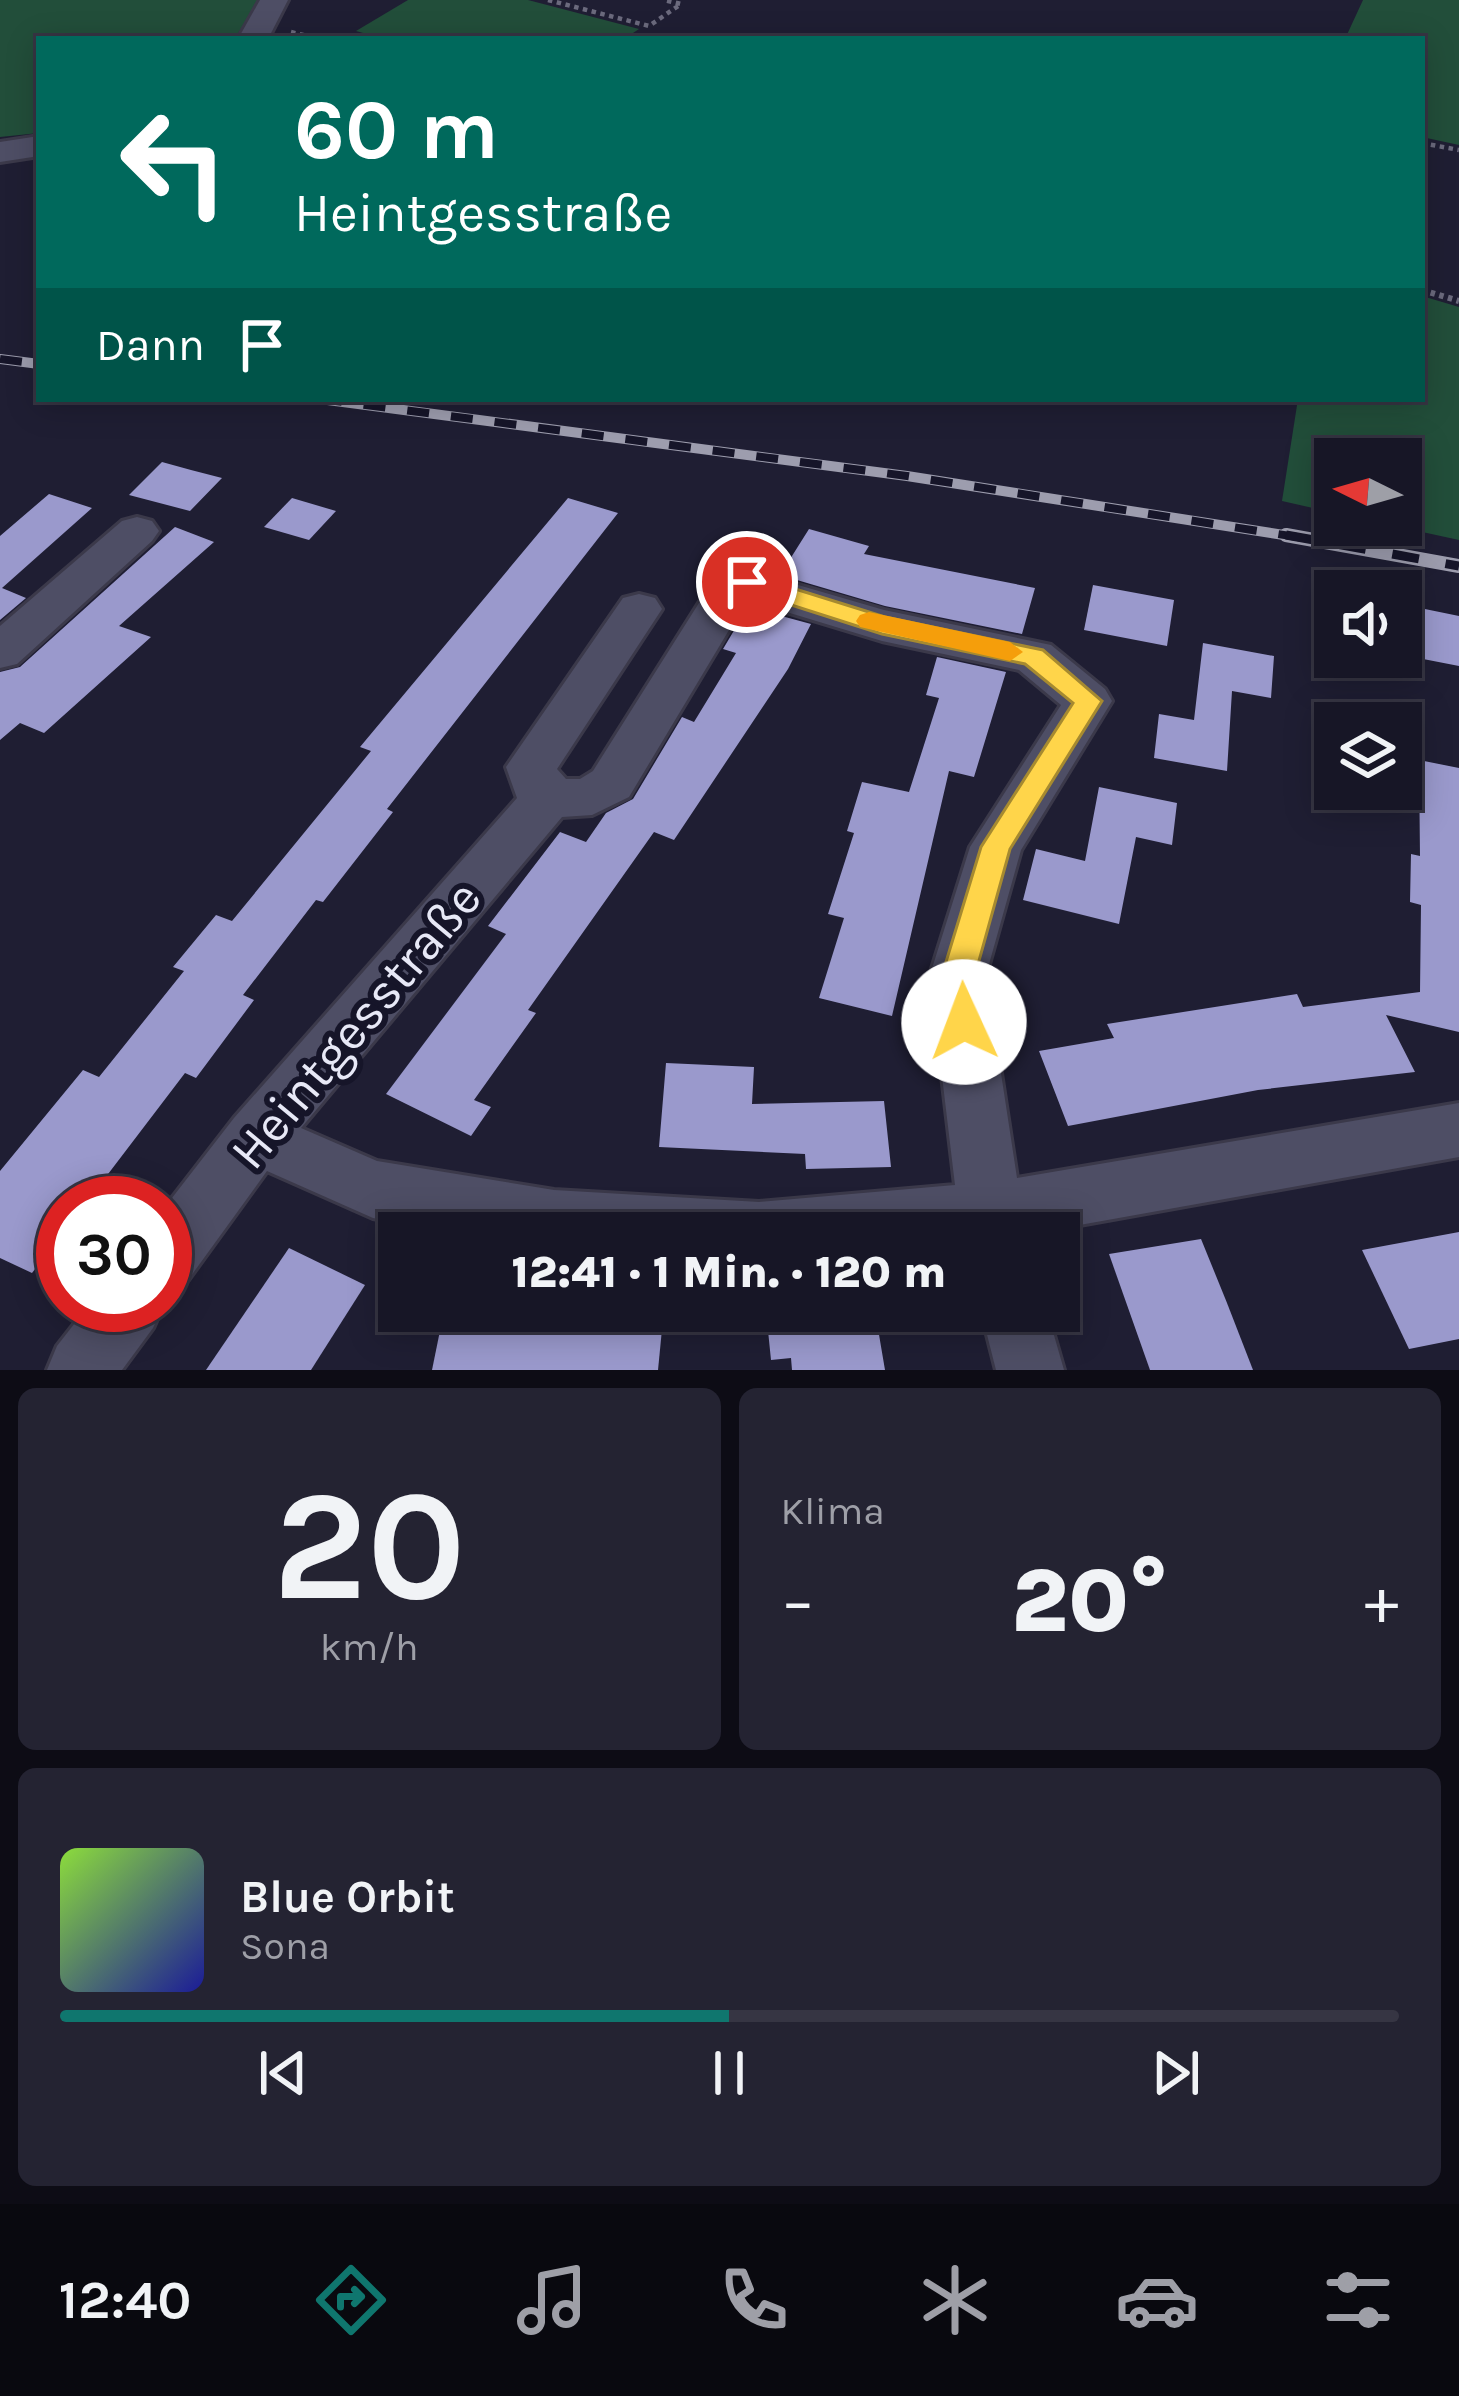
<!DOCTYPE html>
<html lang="de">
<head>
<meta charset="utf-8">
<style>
	:root { --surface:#171626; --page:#242332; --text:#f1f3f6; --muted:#9e9fa7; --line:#363543; --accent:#0f766e }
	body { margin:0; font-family:Karla,sans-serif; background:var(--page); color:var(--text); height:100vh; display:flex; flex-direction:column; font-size:45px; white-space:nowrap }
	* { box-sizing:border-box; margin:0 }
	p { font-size:39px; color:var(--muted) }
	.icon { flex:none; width:66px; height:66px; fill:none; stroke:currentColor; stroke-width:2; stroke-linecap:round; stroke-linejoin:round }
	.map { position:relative; height:1370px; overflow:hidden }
	.sheet { display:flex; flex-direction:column; gap:18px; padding:18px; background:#0d0c15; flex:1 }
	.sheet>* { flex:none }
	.hud { position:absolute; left:36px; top:36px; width:1389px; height:366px; border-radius:0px; box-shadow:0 6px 30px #0003,0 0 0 3px var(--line); background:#00695c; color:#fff; overflow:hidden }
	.needle { width:78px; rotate:275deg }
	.controls { position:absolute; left:1314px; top:438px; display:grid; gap:24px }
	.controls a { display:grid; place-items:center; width:108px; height:108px; border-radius:0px; background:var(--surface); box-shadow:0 6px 30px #0003,0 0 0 3px var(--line); font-size:60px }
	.speed { position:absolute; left:36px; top:1176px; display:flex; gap:24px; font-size:60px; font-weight:700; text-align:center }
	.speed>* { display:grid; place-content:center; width:156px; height:156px; border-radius:50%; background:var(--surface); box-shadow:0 6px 30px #0003,0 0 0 3px var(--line); line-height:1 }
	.speed .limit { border:18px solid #d22; background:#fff; color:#111 }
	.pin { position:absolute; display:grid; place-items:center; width:102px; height:102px; color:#fff; margin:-51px; border:6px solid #fff; border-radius:50%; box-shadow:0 3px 12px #0007 }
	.me { position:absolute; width:132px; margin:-66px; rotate:358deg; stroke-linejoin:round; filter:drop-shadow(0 0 9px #0008) }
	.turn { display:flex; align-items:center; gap:42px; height:252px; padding:0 60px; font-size:54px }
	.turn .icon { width:156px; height:156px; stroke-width:2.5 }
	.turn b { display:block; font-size:84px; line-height:102px }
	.then { display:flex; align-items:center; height:114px; padding:0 60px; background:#0003; gap:24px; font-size:45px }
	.big { font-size:90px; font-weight:800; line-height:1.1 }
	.sheet .tile { flex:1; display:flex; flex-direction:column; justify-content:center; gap:18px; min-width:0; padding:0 42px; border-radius:18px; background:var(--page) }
	.sheet .dial { align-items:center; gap:0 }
	.dial b { font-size:156px; line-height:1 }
	.song { display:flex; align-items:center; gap:36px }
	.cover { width:144px; height:144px; border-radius:18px; background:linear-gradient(135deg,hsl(90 70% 55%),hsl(240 70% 35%)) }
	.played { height:12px; border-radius:6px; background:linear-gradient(90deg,var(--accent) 50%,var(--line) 50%) }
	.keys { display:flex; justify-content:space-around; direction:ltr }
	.heat { display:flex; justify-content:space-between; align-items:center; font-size:66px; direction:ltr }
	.sheet .tiles { flex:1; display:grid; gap:18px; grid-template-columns:1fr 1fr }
	.tile:last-child { grid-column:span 2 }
	.trip { position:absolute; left:378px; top:1212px; width:702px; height:120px; border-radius:0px; background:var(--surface); box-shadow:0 6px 30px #0003,0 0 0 3px var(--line); font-weight:800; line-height:120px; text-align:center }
	.tabs { display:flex; height:192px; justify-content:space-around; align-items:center; background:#09090f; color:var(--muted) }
	.tabs .icon { width:84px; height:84px }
	.tabs .selected { color:var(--accent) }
	.tabs b { font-size:54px; color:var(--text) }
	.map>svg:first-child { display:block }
	.green { fill:#224e3a }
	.building { fill:#9a99cc }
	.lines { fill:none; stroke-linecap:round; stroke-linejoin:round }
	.minor-casing { stroke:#3b394a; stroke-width:6 }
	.path-far1 { stroke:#6b6a7d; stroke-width:4.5; stroke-dasharray:4.5 4.5; stroke-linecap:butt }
	.path { stroke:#6b6a7d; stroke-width:6; stroke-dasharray:4.5 4.5; stroke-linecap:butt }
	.minor { fill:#4e4e65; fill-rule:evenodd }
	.rail-far1-casing { stroke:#9d9dae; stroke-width:10 }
	.rail-casing { stroke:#9d9dae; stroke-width:14 }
	.rail-far1 { stroke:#161529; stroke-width:8; stroke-dasharray:22; stroke-linecap:butt }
	.rail { stroke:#161529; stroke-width:9; stroke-dasharray:27; stroke-linecap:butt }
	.route { fill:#ffd54a; stroke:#a68a30; stroke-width:3 }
	.slow { fill:#f59e0b }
	.labels { text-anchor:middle; stroke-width:12; stroke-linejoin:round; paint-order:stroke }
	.near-street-label { font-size:51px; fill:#e7e8f6; stroke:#161529 }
</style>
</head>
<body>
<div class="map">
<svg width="1459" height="1370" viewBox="0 0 1459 1370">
	<rect width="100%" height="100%" fill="#1f1e33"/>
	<!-- green -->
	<g class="green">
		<path d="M0,0H261L234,39H39V133L0,137Z"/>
		<path d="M408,0H528L639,29L624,39H385L356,31Z"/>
		<path d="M1363,0H1459V145L1422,137V39H1345Z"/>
		<path d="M1422,296L1459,307V540L1390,525H1401V459H1335V513L1282,501L1298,399H1422Z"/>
	</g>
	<!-- building -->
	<g class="building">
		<path d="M162,462L191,470L222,478L190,511L129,495Z"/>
		<path d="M49,494L92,508L2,588L26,598L0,620V536Z"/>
		<path d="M292,498L336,511L309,540L264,527Z"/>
		<path d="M568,498L618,513L387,809L393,812L323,902L316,900L243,995L254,1000L196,1078L185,1073L86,1203H63V1233L32,1273L0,1258V1171L83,1070L99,1077L184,971L173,967L216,915L232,921L371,751L360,747Z"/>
		<path d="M175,527L214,542L119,626L151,637L44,733L20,723L0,740V672L20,667Z"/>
		<path d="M809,529L869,546L864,554L1035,588L1022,634L885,606L780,575Z"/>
		<path d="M1093,585L1174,600L1167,646L1084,630Z"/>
		<path d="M748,607L811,624L788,669L674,840L654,832L528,1010L536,1013L474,1100L491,1107L471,1136L386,1094L506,934L488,926L560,832L586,842L606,813L633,799L682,717L694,722L736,653L723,649Z"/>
		<path d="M1420,608L1459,616V666L1418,658Z"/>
		<path d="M1203,643L1274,656L1271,698L1232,691L1227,771L1154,758L1159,714L1194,720Z"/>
		<path d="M937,657L1006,672L974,777L949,771L892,1016L819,998L844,918L828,914L854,833L847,831L862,782L909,792L939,698L926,695Z"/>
		<path d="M1419,760L1459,768V1032L1386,1015L1415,1072L1258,1090L1068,1126L1039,1051L1114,1038L1107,1024L1297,994L1303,1007L1420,992L1421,905L1410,902L1411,854L1420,856Z"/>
		<path d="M1099,787L1177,803L1172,845L1136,837L1119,924L1023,900L1036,849L1085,861Z"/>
		<path d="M666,1063L754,1067L752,1104L884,1101L891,1167L806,1169L805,1154L659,1147Z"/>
		<path d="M1459,1232V1339L1409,1349L1362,1250Z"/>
		<path d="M1201,1239L1227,1303L1253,1370H1150L1109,1254Z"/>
		<path d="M289,1248L365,1285L311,1370H206Z"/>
		<path d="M444,1311H562L663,1319L658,1370H432Z"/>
		<path d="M766,1311H875L885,1370H792L791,1358L771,1360Z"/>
	</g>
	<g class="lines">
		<defs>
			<g id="minor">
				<path d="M260,0H288L268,39H238Z"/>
				<path d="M39,136V156L0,162V142Z"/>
				<path d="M137,517L152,521L159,531L152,541L17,664L0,668V626L122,521Z"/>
				<path d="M740,568L884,610L1051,645L1105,689L1112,701L1021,850L986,975L1017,1178L1459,1103V1157L1035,1233H459L373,1218L267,1171L188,1280L165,1289V1207L234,1118L517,798L506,767L623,598L639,594L655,598L662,609L557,769L566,779H580L593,771L716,576ZM747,600L882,641L1019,670L1061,705L970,847L930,975L955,1185L759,1202L554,1190L377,1161L301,1128L562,817L592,815L629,797Z"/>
				<path d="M89,1305H163L153,1328L122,1370H47L57,1346Z"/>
				<path d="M981,1311H1047L1064,1370H996Z"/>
			</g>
		</defs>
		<!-- minor casing -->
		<use href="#minor" class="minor-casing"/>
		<!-- path-far1 -->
		<g class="path-far1">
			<path d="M548,0L649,26L681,4L664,0"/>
			<path d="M291,32L319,39"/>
			<path d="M1422,143L1459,150"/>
		</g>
		<!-- path -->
		<path class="path" d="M1422,290L1459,301"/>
		<!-- minor -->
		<use href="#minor" class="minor"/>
		<defs>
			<g id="rail-far1">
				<path d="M0,359L39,364"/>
				<path d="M320,399L907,476L1303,538"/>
			</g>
			<path id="rail" d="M1286,535L1459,566"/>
		</defs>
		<!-- rail-far1 casing -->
		<use href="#rail-far1" class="rail-far1-casing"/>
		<!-- rail casing -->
		<use href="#rail" class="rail-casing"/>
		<!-- rail-far1 -->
		<use href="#rail-far1" class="rail-far1"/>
		<!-- rail -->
		<use href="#rail" class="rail"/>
	</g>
	<!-- route -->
	<path class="route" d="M747,574L885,617L1043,650L1102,701L1010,849L975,975L981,1022L976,1032L964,1036L953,1032L942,975L981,847L1073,703L1025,664L882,634L738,588L734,582L738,576Z"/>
	<!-- slow -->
	<path class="slow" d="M869,612L1010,642L1023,652L1010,661L860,627L856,621L860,615Z"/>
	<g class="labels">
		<!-- near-street labels -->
		<g class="near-street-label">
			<text transform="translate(355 1024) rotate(-50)" y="18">Heintgesstraße</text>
		</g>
	</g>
</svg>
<div class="controls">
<a><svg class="needle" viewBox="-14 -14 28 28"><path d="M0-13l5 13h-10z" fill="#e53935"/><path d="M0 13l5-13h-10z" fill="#9e9fa7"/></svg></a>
<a><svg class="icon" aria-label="sound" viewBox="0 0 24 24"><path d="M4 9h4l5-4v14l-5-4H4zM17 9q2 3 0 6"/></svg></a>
<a><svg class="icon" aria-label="layers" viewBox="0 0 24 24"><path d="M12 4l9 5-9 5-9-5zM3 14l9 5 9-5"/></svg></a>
</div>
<div class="speed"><div class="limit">30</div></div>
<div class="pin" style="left:747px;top:582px;background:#d93025"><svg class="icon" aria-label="arrive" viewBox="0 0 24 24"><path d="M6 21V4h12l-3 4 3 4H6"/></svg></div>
<svg class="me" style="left:964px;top:1022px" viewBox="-20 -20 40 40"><circle r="19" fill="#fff"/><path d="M0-13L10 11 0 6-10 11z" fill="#ffd54a"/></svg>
<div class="trip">12:41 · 1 Min. · 120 m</div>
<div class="hud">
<div class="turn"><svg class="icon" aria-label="left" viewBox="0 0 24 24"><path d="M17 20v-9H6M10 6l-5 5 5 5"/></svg><div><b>60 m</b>Heintgesstraße</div></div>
<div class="then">Dann<svg class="icon" aria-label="arrive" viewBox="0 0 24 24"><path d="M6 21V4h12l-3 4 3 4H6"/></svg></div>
</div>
</div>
<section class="sheet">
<div class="tiles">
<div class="tile dial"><b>20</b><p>km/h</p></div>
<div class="tile"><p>Klima</p>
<div class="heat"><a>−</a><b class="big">20°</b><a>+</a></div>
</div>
<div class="tile">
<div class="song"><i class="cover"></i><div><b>Blue Orbit</b><p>Sona</p></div></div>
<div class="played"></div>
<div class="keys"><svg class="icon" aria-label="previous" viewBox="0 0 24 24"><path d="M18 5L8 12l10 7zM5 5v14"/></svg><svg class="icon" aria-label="pause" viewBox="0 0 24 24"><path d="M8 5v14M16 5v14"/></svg><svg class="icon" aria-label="next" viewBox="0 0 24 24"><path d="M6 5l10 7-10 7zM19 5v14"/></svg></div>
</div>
</div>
</section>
<nav class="tabs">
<b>12:40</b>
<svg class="icon selected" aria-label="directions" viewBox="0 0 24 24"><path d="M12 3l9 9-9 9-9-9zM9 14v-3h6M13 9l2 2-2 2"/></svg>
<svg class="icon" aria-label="music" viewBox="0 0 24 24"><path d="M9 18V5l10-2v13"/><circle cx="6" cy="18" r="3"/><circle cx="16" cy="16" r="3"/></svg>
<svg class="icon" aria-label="phone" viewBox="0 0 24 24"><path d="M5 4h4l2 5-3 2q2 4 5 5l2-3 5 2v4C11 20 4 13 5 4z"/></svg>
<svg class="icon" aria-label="climate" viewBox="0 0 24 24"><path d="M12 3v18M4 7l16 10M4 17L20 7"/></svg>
<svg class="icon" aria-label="car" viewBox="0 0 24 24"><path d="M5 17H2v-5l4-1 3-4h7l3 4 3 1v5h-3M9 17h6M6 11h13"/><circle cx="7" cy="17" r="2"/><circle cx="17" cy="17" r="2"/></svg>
<svg class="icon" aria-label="filters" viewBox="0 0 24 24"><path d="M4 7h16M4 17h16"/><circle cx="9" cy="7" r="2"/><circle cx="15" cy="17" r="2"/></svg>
</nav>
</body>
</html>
